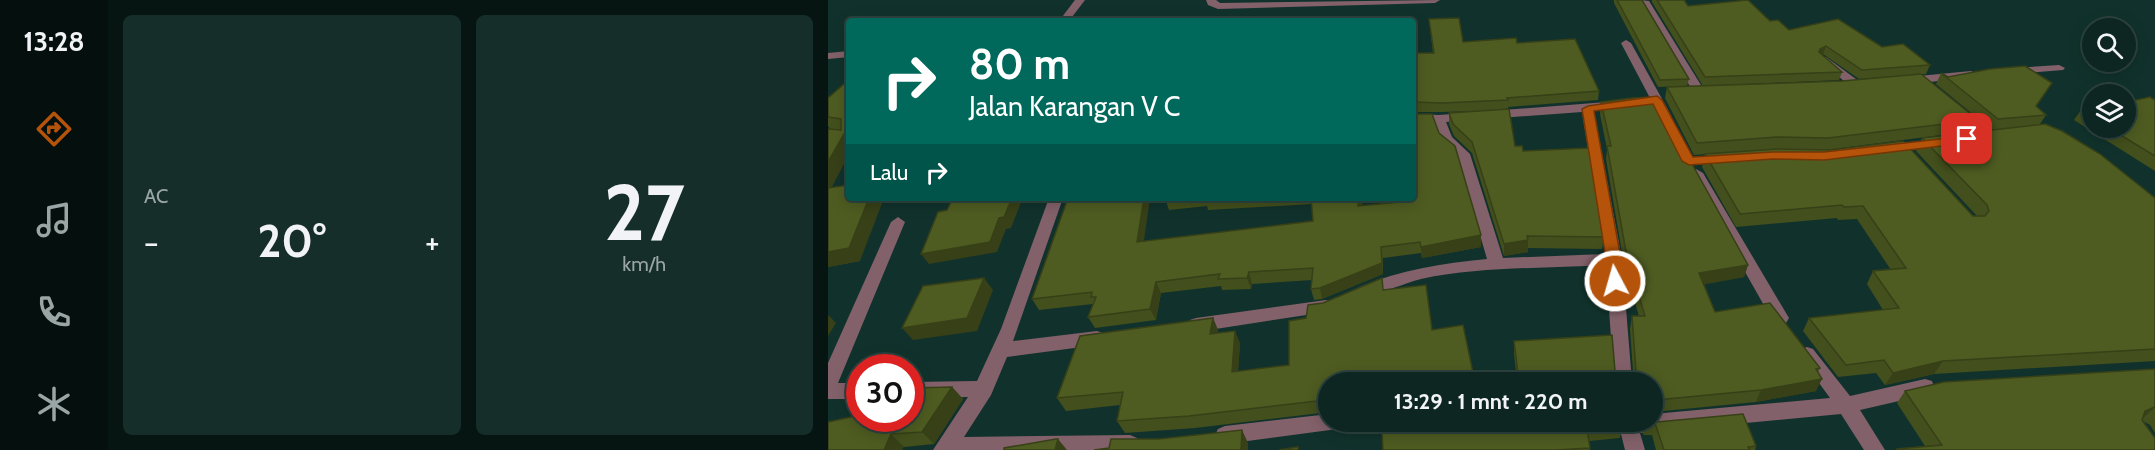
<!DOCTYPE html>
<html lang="id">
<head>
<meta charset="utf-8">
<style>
	:root { --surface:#0d2621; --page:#162e2a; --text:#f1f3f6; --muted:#9aa5a5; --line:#2d433f; --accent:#b45309 }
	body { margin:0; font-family:Cabin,sans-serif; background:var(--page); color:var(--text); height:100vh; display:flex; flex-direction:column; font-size:22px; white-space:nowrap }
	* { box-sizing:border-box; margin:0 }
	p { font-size:20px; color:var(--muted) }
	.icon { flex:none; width:33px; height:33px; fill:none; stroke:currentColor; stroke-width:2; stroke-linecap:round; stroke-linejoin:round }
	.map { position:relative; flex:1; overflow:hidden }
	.side { display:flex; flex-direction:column; gap:15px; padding:15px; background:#071512; width:720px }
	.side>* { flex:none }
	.hud { position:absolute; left:18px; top:18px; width:570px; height:183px; border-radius:6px; box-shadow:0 3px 15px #0003,0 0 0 2px var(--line); background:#00695c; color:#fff; overflow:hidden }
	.controls { position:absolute; left:1254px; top:18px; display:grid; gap:12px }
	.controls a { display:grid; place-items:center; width:54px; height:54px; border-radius:50%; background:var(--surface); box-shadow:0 3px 15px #0003,0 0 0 2px var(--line); font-size:30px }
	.speed { position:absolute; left:18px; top:354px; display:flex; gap:12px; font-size:30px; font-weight:700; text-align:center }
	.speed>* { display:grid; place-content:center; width:78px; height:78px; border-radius:50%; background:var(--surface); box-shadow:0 3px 15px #0003,0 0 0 2px var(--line); line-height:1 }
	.speed .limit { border:9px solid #d22; background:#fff; color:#111 }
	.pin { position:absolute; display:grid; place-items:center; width:51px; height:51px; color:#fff; margin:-26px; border-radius:12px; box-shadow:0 3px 9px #0006 }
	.me { position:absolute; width:66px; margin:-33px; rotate:354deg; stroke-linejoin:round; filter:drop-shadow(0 0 4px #0008) }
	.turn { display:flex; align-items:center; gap:21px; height:126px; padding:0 24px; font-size:27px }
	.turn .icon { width:78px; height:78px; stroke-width:2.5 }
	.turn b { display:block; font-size:42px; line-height:51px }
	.then { display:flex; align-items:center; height:57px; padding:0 24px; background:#0003; gap:12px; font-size:22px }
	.big { font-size:45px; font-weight:800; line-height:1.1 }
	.side .widget { flex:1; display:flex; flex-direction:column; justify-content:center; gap:9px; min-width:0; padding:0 21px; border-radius:9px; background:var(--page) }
	.side .dial { align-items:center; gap:0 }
	.dial b { font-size:78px; line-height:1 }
	.heat { display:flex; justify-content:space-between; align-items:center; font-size:33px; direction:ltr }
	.side .tiles { flex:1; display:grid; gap:15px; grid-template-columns:repeat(2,1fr) }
	.trip { position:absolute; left:490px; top:372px; width:345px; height:60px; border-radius:30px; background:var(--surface); box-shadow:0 3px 15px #0003,0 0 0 2px var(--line); font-weight:800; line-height:60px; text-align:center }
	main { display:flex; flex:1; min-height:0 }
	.menu { display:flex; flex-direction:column; width:108px; justify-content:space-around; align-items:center; background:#050f0d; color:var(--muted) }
	.menu .icon { width:42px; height:42px }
	.menu .current { color:var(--accent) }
	.menu b { font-size:27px; color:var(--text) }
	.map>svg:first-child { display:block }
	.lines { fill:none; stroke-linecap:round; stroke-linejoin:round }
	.street { fill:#83616a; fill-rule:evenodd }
	.wall { fill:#434f1c }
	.shaded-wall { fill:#374017 }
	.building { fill:#4e5c21; stroke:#374017; stroke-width:1.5 }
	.route { fill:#b45309; stroke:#753606; stroke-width:1.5 }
</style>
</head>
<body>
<main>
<nav class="menu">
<b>13:28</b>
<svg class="icon current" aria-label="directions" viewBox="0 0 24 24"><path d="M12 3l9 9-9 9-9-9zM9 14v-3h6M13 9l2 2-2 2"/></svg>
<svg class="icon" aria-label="music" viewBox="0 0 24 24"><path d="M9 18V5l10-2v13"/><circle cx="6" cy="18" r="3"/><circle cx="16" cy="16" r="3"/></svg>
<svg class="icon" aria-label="phone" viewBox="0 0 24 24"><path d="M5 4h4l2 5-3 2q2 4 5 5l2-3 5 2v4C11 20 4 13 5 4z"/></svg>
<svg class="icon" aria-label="climate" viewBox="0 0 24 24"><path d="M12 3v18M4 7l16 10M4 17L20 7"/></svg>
</nav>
<section class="side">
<div class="tiles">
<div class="widget"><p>AC</p>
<div class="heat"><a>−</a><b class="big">20°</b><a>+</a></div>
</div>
<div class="widget dial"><b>27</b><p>km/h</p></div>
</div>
</section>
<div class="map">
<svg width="1327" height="450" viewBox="0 0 1327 450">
	<rect width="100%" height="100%" fill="#11322c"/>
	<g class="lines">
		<!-- street -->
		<g class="street">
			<path d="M247,0H257L241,21H231Z"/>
			<path d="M378,0H388L392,3L612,0L607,3L390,9L380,5Z"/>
			<path d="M812,0L821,1L876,90L874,93H866L864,90Z"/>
			<path d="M798,40L803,43L844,117L842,120L838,121L832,117L793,43Z"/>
			<path d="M21,51V57L0,59V53Z"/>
			<path d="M998,57L1032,82V88H1024L994,62L992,60Z"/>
			<path d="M1231,65L1237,68L1235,70L1185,74L1179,71L1185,68Z"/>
			<path d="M1143,71L1149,74L1147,76L1080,85L1074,81L1080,77Z"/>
			<path d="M791,101L797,105L795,108L766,111L794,259L804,382H786L778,265C716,269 654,266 593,279C579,282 542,299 531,295L529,291L531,287C573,270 614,263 659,259L629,156L613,142L606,123L585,122V114L611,115ZM754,112L777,254L675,258L642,154L624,137L618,122Z"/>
			<path d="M1133,110L1165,133L1167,136L1165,139H1155L1129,117L1127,114Z"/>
			<path d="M1109,139L1116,143L1114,146L1061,153L1054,149L1061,145Z"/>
			<path d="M894,155L901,159L899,162L861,165L854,161L861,157Z"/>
			<path d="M868,169L875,173L958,313L961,318L958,323L952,325L946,323L861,173Z"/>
			<path d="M221,198H235L185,341L269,331L275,333L278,338L275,343L269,345L179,357L163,395L136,437L302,435L309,438L312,444L309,450H105L140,397L82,398V382L149,381L173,329Z"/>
			<path d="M70,217L77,222L10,383H32V399H0V363L63,222Z"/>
			<path d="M498,300L504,301L506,306L504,311L498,312L368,332L362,330L359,325L362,320L368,318Z"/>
			<path d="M979,347L985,349L1022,396L1097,379L1104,381L1106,387L1104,393L1097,395L1032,410L1057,450H1036L1013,414L812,433L817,450H797L790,422H825V414L1002,398L970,354L973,349Z"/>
			<path d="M501,414V422H519L517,428L397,444L390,441L387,435L390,429L397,426Z"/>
		</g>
	</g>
	<!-- wall -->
	<g class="wall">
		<path d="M786,0H814L861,79L859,86L830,87L786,3Z"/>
		<path d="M824,0H856L860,6L942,21L961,30L1054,47L1102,65L1098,74L1031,79L995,54L994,55L1014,72L1011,80L875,86L824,2Z"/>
		<path d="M601,19L635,42L689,43L771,91L770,100L680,107V109L687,146L695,151L776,237L774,249L700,248V252L676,256L644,153L626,136L621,124V113L647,111L614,112H587V106H585V53H605Z"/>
		<path d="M1113,73L1120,77L1224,83L1208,107L1218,115L1212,124L1327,198V361L1106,374L1057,385L1048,373L1010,377L975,331L981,318L1055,310L1039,284L1045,271L1063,270L1029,219L1010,220L1009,218L908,227L874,167L877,154L947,149L866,155L837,98L839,87L1150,120L1144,131L998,150L1145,216H1149L1088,151L1094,138L1164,130L1108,84Z"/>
		<path d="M21,83V154L3,188L32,261L0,267V129L12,130L2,129L0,126V98Z"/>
		<path d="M1327,100V171L1246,120L1253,110L1264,108V128H1298Z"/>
		<path d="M773,102L920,265L916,277L876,284L887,312L992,368L990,372L988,391L928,402L825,412V382H689L686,354V341L787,371H805L802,329L804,316H811L797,270L778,159L779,149L772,114Z"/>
		<path d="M337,198H534V206L653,235V247L594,258L593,253L555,258V274L494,299L486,300L483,289L484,280L424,284L423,289L394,290L393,286L333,293L328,320L267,328L260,317L265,304L211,310L204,299L316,242L485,221L484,204L380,210L379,206L341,210Z"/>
		<path d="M385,318L390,330L389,333L412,343L410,372L501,382V412L367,428L297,433L289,421L292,405L238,411L229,398Z"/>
		<path d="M1327,369V433L1322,425L1315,421L1327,450H1068L1069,449L1097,446L1069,403L1077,391Z"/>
		<path d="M124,387L135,399L106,444L76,447L32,418Z"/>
		<path d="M915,414L928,446L927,450H828L824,435H815L818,423Z"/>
		<path d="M611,422H793L794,426L792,438L761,441L762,450H555L611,423Z"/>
	</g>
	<!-- shaded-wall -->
	<g class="shaded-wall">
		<path d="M998,46L995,54L989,57L992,49Z"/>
		<path d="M21,125V154L0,194V162Z"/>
		<path d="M41,198H56L32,261L0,267V252Z"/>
		<path d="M184,198H193L194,200L183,228L178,229L169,252L101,264L93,254L171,218Z"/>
		<path d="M316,198H322L314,254L309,242Z"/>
		<path d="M531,198H534L535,201L532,217L530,206Z"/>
		<path d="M653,235V247L594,258L593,247Z"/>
		<path d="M700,240V252L676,256V244Z"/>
		<path d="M553,247L555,274L494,299L492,288Z"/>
		<path d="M920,265L916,277L868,286L871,273Z"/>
		<path d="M421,272L424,284L423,289L419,278Z"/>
		<path d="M156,278L165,290L149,331L85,340L74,328Z"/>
		<path d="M328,282L333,293L328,320L322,309Z"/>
		<path d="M0,315L8,323L0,336Z"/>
		<path d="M385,318L390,330L388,347L382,334Z"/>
		<path d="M407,331L412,343L409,385L404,372Z"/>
		<path d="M1115,361L1106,374L1057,385L1065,373Z"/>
		<path d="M994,379L988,391L928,402L933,390Z"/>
		<path d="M124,387L135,399L106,444L94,432Z"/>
		<path d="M1327,407L1313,420L1317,411Z"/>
		<path d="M414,430L420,443V450H413Z"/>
		<path d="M63,434L76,447L74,450H56Z"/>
		<path d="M230,439L239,450H227Z"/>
	</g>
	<!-- building -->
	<g class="building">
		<path d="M789,0H814L861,79L832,80Z"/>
		<path d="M829,0H856L860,6L920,0L942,21L950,20L961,30L1010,19L1054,47L1075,44L1102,65L1034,70L998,46L992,49L991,52L1014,72L877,77Z"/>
		<path d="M631,18L635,42L688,38L689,43L747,39L771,91L679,98L680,100L614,103L586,102L587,96H585V53H606L601,19Z"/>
		<path d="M1197,66L1224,83L1208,106L1218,115L1170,119L1113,73L1120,77L1162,69Z"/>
		<path d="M1093,74L1150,120L1000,138L949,137L869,143L839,87L1014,81Z"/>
		<path d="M17,83H21V125L0,162V129L13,130V119L0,117V98Z"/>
		<path d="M827,97L920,265L871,273L887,312L942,303L992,368L988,369L994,379L933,390L828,400L826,408H825V382H691L686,341L784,335L787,371H808L804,316H817L799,257L779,146H783L773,102L804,98Z"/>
		<path d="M1322,97L1327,100V156L1281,128H1298V102Z"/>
		<path d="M1264,108V118L1253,110Z"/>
		<path d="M681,109L687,146H694L695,151L761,148L776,237L699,236L700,240L676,244L644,142L625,124L621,113Z"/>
		<path d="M586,114H604L611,133L627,146L653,235L593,247L592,242L553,247L554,263L492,288L483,289L485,268L421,272L419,278L390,279L392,274L328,282L322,309L260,317L268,297H263L264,292L204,299L240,198H316L309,242L485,221L483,198H531L530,206L573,202V198H585Z"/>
		<path d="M1217,124L1234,131L1272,154L1327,198V349L1115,361L1065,373L1056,360L1018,365L981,318L1071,308L1045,271L1078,268L1035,206L1016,207L1014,205L912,214L877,154L949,149L1001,150L1075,141L1145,216H1157L1161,211L1159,205L1094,138Z"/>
		<path d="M21,185V198H41L21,248L0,252V188Z"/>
		<path d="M125,198H184L176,217L171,218L162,242L93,254L110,212L119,210Z"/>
		<path d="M156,278L139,318L74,328L95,286Z"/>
		<path d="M554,278L555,290L598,285L604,330L635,325L647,382H501V403H500L497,400L361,416L289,421L295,392L229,398L252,336L385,318L382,334L407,331L404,372L461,365V321L478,318L480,305L495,303Z"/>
		<path d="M1327,369V407L1317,411L1314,420L1327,438V450H1069V449L1114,445L1077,391L1116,382Z"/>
		<path d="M124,387L94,432L63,434L56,450H0V422L32,415V418H82V388Z"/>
		<path d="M915,414L928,446L920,447L922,450H836L827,423H818Z"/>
		<path d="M612,422H793L794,426L759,429L762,448L728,450H555L554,433L612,423Z"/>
		<path d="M414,430L413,450H266L281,448L283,439H331Z"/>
		<path d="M228,439H230L227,450H176V448Z"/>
		<path d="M470,447V450H451Z"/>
	</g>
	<!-- route -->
	<path class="route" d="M829,96L834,100L865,157L945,152H996L1139,136L1145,139L1139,143L996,160L945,159L861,165L854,161L825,104L766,111L793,259L795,281L792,285H782L778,259L754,109L760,106Z"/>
</svg>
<div class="controls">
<a><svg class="icon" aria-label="search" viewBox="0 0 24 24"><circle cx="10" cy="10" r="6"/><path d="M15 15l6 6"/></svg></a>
<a><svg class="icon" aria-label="layers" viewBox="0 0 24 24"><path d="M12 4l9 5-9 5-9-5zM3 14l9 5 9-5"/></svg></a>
</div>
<div class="speed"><div class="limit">30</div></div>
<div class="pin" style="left:1139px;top:139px;background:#d93025"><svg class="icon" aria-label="arrive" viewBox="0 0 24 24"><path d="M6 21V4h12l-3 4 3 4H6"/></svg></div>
<svg class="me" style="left:787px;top:281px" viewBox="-20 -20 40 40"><circle r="17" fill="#b45309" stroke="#fff" stroke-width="3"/><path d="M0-11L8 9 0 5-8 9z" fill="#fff"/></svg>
<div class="trip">13:29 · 1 mnt · 220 m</div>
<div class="hud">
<div class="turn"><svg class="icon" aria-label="right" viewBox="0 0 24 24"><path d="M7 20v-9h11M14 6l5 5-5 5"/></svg><div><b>80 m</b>Jalan Karangan V C</div></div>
<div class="then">Lalu<svg class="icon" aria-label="right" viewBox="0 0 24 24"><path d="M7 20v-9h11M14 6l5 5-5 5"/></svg></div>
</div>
</div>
</main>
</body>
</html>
